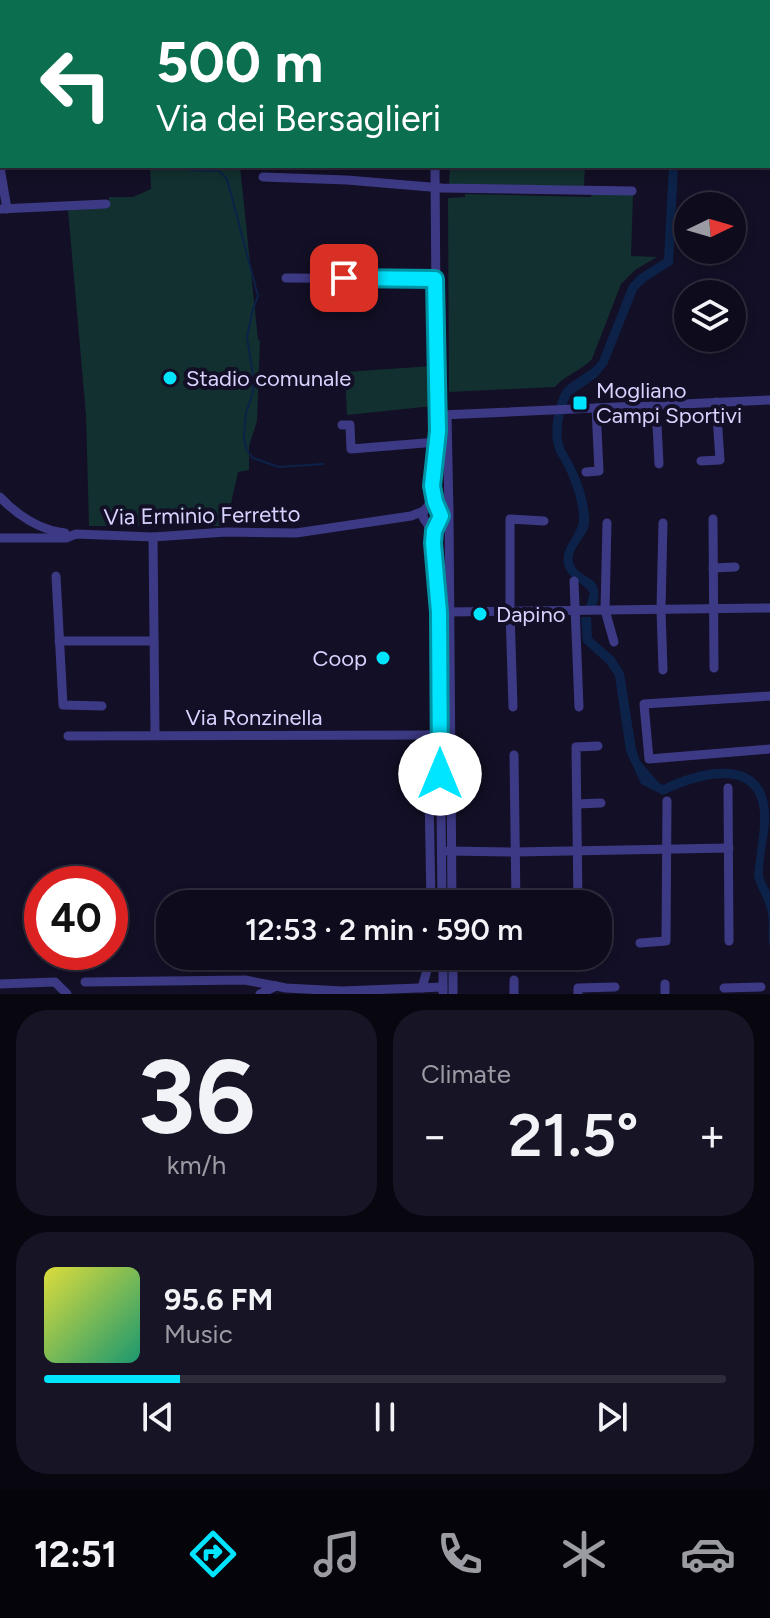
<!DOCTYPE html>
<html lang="en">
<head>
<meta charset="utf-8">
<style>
	:root { --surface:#0e0b1c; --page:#171425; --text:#f1f3f6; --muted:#9b9ba3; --line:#2e2b3b; --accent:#00e5ff }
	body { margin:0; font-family:Figtree,sans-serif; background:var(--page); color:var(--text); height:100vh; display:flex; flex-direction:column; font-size:30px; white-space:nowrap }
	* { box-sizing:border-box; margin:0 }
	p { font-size:26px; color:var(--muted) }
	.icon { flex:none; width:44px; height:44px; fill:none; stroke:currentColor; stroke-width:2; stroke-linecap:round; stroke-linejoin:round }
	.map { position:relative; height:994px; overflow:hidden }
	.side { display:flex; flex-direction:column; gap:16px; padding:16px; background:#08060f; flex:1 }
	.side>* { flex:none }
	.top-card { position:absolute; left:0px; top:0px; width:770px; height:168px; box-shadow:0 4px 12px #0003,0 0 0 2px var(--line); background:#0b6e4f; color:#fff; overflow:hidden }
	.needle { width:52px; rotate:85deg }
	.buttons { position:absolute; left:674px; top:192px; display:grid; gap:16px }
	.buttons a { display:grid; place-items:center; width:72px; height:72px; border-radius:50%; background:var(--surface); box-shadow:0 4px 12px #0003,0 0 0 2px var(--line); font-size:40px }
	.speed { position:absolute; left:24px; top:866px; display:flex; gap:16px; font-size:40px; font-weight:700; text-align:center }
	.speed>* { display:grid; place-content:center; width:104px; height:104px; border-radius:50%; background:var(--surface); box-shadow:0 4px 12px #0003,0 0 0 2px var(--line); line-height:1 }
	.speed .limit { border:12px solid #d22; background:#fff; color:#111 }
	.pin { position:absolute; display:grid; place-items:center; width:68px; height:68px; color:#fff; margin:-34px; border-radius:16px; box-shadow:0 4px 12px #0006 }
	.me { position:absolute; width:88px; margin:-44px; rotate:0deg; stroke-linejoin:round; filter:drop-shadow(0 0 6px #0008) }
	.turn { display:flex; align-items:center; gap:28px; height:168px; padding:0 24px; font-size:36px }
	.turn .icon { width:104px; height:104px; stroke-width:2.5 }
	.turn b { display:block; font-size:56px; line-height:68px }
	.big { font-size:60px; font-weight:600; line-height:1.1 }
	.side .tile { flex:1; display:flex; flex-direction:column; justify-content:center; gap:12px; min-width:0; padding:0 28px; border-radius:32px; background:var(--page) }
	.side .dial { align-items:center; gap:0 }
	.dial b { font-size:104px; line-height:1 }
	.song { display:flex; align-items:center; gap:24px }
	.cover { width:96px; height:96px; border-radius:12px; background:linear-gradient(135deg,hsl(60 70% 55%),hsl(160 70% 35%)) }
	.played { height:8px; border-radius:4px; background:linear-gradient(90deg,var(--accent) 20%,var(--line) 20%) }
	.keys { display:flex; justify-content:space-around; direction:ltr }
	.heat { display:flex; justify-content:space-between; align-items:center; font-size:44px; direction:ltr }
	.side .tiles { flex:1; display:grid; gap:16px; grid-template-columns:1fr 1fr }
	.tile:last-child { grid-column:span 2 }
	.trip { position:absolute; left:156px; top:890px; width:456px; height:80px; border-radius:32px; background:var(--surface); box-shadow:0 4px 12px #0003,0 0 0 2px var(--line); font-weight:600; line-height:80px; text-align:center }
	.menu { display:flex; height:128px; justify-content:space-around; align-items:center; background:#06040b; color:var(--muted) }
	.menu .icon { width:56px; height:56px }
	.menu .current { color:var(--accent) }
	.menu b { font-size:36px; color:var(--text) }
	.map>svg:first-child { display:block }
	.green { fill:#12302f }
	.water { fill:#0c2248 }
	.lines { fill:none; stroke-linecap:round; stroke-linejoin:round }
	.stream { stroke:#0c2248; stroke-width:2 }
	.minor { stroke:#3d3a85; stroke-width:9 }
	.route-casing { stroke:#0095a6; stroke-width:20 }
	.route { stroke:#00e5ff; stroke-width:14 }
	.poi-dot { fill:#00e5ff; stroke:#130f26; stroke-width:3 }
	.labels { text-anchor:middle; stroke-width:8; stroke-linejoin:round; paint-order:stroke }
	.poi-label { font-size:22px; fill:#d9d4ff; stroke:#130f26; text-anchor:start }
	.street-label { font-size:22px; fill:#d9d4ff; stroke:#130f26 }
</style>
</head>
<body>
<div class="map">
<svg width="770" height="994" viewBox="0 0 770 994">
	<rect width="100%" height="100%" fill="#130f26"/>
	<!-- green -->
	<g class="green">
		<path d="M150,166H240L258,340L260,341L257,421L249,446V470L238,472L226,526H89L86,415L68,210L109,208V197H133L151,189Z"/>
		<path d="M450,166H585L584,186L449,184Z"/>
		<path d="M592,193L633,195L631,256L657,257L635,270L621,284L592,359C581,371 565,375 555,387L449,392L448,198L465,197V194L591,197Z"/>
		<path d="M432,366L433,406L347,415L345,372Z"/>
	</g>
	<!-- water -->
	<g class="water">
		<path d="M669,166H678L673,264L645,282L637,290L607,365L597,377L570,396C564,409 559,431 563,445C565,451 569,456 572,462C579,476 586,493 588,509C589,516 590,522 588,528C584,539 570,550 573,562C578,582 607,572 596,607H586L590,593C584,583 569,579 565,567C558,547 581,535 579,516C578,499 572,483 565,468C562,461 556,454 554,446C550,432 554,411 559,398C565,380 588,376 599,361L629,285L640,274L664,259Z"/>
		<path d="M581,617H591L592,638L614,657L624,673L636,749L640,761L659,783L663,785C701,766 766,752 769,813C770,834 762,855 763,875C764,882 768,886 770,892C770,905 770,933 770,948C767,936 770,926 768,914C766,900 757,889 754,876C756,855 761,833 760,813C756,758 694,781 663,795L641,784L626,751L615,676L607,664L583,642Z"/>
	</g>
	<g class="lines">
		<!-- stream -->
		<g class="stream">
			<path d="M52,2L54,0"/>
			<path d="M186,166L190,170L219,171L227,179L258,296L253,309L247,337L253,375V392L246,413L244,436L246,449L253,458L279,467L323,464"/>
		</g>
		<!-- minor -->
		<g class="minor">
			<path d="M102,0L103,2"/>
			<path d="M372,0L386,2"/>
			<path d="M419,0V2"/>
			<path d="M233,2V0"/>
			<path d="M296,2V0"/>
			<path d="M323,2L324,0"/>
			<path d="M0,12H2"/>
			<path d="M0,59L2,58"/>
			<path d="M0,105H2"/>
			<path d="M0,152L2,151"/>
			<path d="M0,167L7,209"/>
			<path d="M263,177L347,180L442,188L632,191"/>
			<path d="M0,209L106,204"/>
			<path d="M286,278L435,279"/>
			<path d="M656,405L659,464"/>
			<path d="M442,415L770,400"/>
			<path d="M447,415L449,513L452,904"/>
			<path d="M342,425H350L351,449L437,442"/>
			<path d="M701,461L720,460L716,402"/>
			<path d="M586,472L599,471L596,408"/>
			<path d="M0,497C17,515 40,530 65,533"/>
			<circle cx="432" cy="515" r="9"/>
			<path d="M428,507L431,498L433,471L437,442L435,166"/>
			<path d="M713,519L714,668"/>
			<path d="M427,522L432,537L439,612L442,904"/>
			<path d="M607,523L605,610L614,642"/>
			<path d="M663,523L661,609L663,670"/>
			<path d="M153,537L155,732"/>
			<path d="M0,538H66L76,534L153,537L226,532L296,533L411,516L424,511"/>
			<path d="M713,568L735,567"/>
			<path d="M56,576L63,705L102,706"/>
			<path d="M574,581L579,707"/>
			<path d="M445,612L770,608"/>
			<path d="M59,641H154"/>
			<path d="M770,696L644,704L649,759L770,749"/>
			<path d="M513,707L510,611V519L544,521"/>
			<path d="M428,735L431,904"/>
			<path d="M68,736L440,735"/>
			<path d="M514,755L516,904"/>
			<path d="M728,788L729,941"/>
			<path d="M577,804L601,803"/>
			<path d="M448,851L515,852L729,848"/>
			<path d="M578,904L576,747L598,746"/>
			<path d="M598,910H607"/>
			<path d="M640,943L666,941L667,801"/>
			<path d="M443,956V994"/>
			<path d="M453,956V994"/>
			<path d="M514,980V994"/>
			<path d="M85,982L245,980L276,986"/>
			<path d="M0,984L55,982L67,994"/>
			<path d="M665,984V994"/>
			<path d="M422,988L431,956"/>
			<path d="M724,988L761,987"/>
			<path d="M260,994L276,986L286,988L342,991L443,987"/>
			<path d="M578,994V988L615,987"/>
		</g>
	</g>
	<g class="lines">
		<defs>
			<path id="route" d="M344,278L435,279L438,431L432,486L435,502L441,516L434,531L433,543L439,612L440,774"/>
		</defs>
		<!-- route casing -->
		<use href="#route" class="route-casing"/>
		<!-- route -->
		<use href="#route" class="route"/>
	</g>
	<!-- markers -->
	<g class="poi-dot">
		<circle cx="170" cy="378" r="8"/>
		<rect x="572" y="395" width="16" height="16" rx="4"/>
		<circle cx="480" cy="614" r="8"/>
		<circle cx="383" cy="658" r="8"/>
	</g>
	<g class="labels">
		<!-- poi labels -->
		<g class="poi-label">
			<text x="186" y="386">Stadio comunale</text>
			<text x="596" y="398">Mogliano<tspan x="596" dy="25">Campi Sportivi</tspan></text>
			<text x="496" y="622">Dapino</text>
			<text x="367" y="666" text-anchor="end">Coop</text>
		</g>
		<!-- street labels -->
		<g class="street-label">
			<text transform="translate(202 515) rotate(-1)" y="8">Via Erminio Ferretto</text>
			<text x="254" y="725">Via Ronzinella</text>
		</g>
	</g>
</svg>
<div class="buttons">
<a><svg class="needle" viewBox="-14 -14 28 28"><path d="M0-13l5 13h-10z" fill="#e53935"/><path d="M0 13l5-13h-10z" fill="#9b9ba3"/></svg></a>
<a><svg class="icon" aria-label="layers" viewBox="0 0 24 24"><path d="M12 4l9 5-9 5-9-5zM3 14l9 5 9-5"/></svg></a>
</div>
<div class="speed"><div class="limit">40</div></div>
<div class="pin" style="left:344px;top:278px;background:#d93025"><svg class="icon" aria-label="arrive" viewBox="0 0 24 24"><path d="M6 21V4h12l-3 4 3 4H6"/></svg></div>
<svg class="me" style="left:440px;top:774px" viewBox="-20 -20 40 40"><circle r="19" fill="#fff"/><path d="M0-13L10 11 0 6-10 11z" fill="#00e5ff"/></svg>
<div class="trip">12:53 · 2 min · 590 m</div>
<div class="top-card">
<div class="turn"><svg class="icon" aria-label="left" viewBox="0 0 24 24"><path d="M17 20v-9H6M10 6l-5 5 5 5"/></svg><div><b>500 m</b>Via dei Bersaglieri</div></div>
</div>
</div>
<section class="side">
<div class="tiles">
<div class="tile dial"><b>36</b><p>km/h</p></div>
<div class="tile"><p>Climate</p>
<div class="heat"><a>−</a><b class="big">21.5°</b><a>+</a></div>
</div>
<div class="tile">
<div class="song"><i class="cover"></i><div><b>95.6 FM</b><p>Music</p></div></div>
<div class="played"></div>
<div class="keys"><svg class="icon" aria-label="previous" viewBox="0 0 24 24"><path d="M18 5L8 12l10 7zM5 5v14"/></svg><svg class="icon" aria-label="pause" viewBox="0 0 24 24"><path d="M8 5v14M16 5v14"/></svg><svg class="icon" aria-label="next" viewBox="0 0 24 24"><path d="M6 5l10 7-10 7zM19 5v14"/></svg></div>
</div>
</div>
</section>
<nav class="menu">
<b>12:51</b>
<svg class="icon current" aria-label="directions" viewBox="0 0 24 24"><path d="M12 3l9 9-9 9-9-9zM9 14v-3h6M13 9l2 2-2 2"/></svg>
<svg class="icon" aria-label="music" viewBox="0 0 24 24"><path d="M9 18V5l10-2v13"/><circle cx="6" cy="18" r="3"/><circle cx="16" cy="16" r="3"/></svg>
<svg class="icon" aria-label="phone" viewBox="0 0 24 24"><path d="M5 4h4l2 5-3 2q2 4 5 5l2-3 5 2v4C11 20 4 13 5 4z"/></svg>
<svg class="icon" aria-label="climate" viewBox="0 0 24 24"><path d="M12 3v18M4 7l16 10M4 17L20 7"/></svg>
<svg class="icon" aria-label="car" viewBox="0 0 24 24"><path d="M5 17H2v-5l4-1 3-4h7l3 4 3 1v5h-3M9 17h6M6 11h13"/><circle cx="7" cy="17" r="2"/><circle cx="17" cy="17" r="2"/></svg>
</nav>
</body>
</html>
